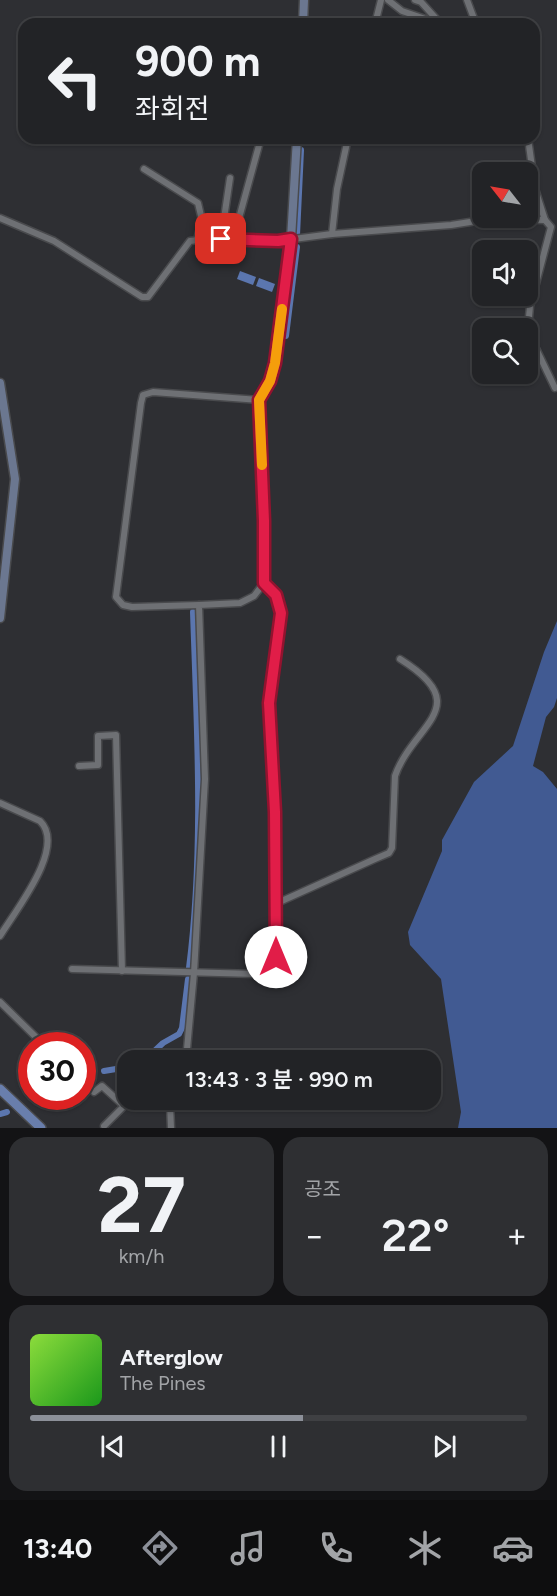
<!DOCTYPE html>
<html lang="ko">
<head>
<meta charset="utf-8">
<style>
	:root { --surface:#222326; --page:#2e2f32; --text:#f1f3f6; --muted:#a2a4a7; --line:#3f4043; --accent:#8c9099 }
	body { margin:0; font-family:Figtree,"Noto Sans KR",sans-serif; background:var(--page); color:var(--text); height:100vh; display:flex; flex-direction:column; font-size:22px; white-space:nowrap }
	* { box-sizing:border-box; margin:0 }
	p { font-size:20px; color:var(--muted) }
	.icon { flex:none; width:33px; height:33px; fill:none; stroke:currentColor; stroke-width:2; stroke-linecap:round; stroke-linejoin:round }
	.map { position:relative; height:1128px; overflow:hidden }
	.details { display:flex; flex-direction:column; gap:9px; padding:9px; background:#131315; flex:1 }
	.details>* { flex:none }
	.guide { position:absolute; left:18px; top:18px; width:522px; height:126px; border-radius:18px; box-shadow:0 2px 4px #0004,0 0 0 2px var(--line); background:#222326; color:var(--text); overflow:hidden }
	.needle { width:39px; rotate:301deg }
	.fabs { position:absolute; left:472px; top:162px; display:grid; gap:12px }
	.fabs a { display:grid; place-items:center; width:66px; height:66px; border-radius:12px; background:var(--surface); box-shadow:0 2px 4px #0004,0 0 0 2px var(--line); font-size:30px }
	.speed { position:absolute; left:18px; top:1032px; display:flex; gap:12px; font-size:30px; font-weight:700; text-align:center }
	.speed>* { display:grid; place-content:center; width:78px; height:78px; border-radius:50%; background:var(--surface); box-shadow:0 2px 4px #0004,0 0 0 2px var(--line); line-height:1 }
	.speed .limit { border:9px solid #d22; background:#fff; color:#111 }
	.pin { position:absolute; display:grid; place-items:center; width:51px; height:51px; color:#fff; margin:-26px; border-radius:12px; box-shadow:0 3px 9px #0006 }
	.me { position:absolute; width:66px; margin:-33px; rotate:0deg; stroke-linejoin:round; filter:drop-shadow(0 0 4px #0008) }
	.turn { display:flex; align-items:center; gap:21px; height:126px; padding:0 18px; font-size:27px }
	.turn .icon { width:78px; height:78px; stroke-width:2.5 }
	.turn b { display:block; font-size:42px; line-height:51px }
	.big { font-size:45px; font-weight:600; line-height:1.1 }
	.details .tile { flex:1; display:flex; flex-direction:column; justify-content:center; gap:9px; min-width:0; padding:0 21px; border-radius:18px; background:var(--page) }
	.details .dial { align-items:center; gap:0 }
	.dial b { font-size:78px; line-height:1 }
	.song { display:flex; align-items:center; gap:18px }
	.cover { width:72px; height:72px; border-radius:9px; background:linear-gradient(135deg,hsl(90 70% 55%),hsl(120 70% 35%)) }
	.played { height:6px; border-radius:3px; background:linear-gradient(90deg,var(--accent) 55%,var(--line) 55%) }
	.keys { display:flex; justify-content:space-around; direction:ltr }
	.heat { display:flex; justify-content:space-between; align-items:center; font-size:33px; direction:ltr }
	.details .tiles { flex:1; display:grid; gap:9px; grid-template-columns:1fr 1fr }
	.tile:last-child { grid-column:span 2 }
	.trip { position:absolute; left:117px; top:1050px; width:324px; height:60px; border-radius:18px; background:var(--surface); box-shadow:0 2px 4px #0004,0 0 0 2px var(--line); font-weight:600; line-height:60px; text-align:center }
	.tab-bar { display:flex; height:96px; justify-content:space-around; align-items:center; background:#0e0e0f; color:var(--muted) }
	.tab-bar .icon { width:42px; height:42px }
	.tab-bar .on { color:var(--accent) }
	.tab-bar b { font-size:27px; color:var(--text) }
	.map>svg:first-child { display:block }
	.forest { fill:#415a92 }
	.water { fill:#5b76af }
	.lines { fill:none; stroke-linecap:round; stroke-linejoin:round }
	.canal { stroke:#5b76af; stroke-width:6 }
	.street-casing { stroke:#494a4d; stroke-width:9 }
	.secondary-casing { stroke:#494a4d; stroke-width:11 }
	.primary-casing { stroke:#494a4d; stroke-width:12 }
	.street { stroke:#6e7074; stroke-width:6 }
	.secondary { stroke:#6b7790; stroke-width:8 }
	.primary { stroke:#697eac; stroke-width:9 }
	.route-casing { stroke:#92132f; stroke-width:15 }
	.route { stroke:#e11d48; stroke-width:10 }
	.slow { stroke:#f59e0b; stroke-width:10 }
</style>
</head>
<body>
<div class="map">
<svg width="557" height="1128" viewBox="0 0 557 1128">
	<rect width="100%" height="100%" fill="#2e2f33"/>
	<!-- forest -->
	<path class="forest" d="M557,621V698L554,707L546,717L533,766L543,772L557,789V1128H458L461,1112L441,979L410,945L408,932L442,851V840L474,782L513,746L544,652Z"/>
	<!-- water -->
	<g class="water">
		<path d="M240,271L256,277L253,285L237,279Z"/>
		<path d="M259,278L275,284L272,292L256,286Z"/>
	</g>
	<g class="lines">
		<!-- canal -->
		<g class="canal">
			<path d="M297,235L301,150"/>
			<path d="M286,336L297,247"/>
			<path d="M189,968C204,850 197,731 193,612"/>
			<path d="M145,1060L163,1043L179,1034L182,1028L188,979"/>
			<path d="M104,1071L128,1067"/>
			<path d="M0,1114L7,1112"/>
		</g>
		<defs>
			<g id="street">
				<path d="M388,0L402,11L440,24"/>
				<path d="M415,0L421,2L441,24"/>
				<path d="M467,0L476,24"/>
				<path d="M375,24L381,0"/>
				<path d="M528,138L535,189L545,220"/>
				<path d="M144,169L198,203L202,220L222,228"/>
				<path d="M0,218L54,241L142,297H148L190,241L207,239L278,241L332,234L451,225L489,219L545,220L551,227L530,306L528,328"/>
				<path d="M332,234L337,189L348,138"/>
				<path d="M221,239L230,178"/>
				<path d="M197,240L202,220"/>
				<path d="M233,240L261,138"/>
				<path d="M528,332L555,388"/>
				<path d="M199,605L132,607L123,605L116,597L141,403L143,395L153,392L259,400"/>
				<path d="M79,766L98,765V736L116,735L122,971"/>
				<path d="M0,803L40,821C67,847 15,911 0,936"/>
				<path d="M275,904L375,859L389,853L392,848L395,776C413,724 477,707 400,659"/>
				<path d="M72,969L257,974H266L274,965L275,812L269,703L281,613L276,595L264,583"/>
				<path d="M0,1002L45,1046"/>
				<path d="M186,1060L194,973L205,779L199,605L240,603L254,596L264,583L263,488L259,400L270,381L275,363L291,239"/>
				<path d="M82,1081L94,1092L102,1086L124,1106L104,1126"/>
				<path d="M171,1128L170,1104L172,1100"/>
			</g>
			<g id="secondary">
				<path d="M303,24L304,0"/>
				<path d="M291,239L297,138"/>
				<path d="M0,383L15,479L0,618"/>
			</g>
			<path id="primary" d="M0,1089L41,1128"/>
		</defs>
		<!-- street casing -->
		<use href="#street" class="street-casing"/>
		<!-- secondary casing -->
		<use href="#secondary" class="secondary-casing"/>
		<!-- primary casing -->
		<use href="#primary" class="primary-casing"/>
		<!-- street -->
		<use href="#street" class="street"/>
		<!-- secondary -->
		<use href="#secondary" class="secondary"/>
		<!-- primary -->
		<use href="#primary" class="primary"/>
	</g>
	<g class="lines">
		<defs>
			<path id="route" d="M221,239L278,241L291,239L275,363L270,381L259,400L264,521V583L276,595L281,613L269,703L275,812L276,957"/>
		</defs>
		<!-- route casing -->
		<use href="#route" class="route-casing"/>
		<!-- route -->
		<use href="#route" class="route"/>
		<!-- slow -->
		<path class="slow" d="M262,465L259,400L270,381L275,363L282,309"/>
	</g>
</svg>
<div class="fabs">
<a><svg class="needle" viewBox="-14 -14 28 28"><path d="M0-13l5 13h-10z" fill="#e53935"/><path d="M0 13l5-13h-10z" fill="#a2a4a7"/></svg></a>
<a><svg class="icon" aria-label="sound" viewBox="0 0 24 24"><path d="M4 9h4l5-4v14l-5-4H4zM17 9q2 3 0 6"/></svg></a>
<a><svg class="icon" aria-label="search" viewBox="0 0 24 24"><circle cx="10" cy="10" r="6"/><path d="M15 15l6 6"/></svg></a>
</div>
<div class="speed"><div class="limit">30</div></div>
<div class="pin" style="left:221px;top:239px;background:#d93025"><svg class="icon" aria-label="arrive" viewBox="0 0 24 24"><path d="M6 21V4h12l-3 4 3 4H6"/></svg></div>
<svg class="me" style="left:276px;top:957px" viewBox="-20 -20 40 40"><circle r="19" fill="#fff"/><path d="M0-13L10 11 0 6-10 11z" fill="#e11d48"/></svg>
<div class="trip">13:43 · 3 분 · 990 m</div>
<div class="guide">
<div class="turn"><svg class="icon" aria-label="left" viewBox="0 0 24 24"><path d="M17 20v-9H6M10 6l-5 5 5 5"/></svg><div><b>900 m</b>좌회전</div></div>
</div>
</div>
<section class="details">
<div class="tiles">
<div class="tile dial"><b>27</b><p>km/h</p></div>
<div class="tile"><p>공조</p>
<div class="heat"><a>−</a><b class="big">22°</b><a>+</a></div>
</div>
<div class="tile">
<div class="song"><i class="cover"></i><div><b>Afterglow</b><p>The Pines</p></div></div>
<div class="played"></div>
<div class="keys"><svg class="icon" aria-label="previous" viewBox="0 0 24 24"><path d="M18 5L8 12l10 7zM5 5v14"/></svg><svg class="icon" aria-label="pause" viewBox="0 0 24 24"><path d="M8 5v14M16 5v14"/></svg><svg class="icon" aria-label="next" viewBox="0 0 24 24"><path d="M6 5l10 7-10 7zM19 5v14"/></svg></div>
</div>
</div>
</section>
<nav class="tab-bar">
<b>13:40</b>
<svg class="icon on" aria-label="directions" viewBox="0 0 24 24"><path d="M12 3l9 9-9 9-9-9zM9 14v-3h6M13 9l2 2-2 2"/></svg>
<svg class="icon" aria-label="music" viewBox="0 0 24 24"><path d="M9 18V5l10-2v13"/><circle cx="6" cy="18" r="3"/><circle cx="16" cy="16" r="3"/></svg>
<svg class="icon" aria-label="phone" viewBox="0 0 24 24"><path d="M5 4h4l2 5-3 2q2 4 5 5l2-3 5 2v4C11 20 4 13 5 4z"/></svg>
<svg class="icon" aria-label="climate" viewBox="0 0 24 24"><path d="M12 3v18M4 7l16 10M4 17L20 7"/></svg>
<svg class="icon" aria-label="car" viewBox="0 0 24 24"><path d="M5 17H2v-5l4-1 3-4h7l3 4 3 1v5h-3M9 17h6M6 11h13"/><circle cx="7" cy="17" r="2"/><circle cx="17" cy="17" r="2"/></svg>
</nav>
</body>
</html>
